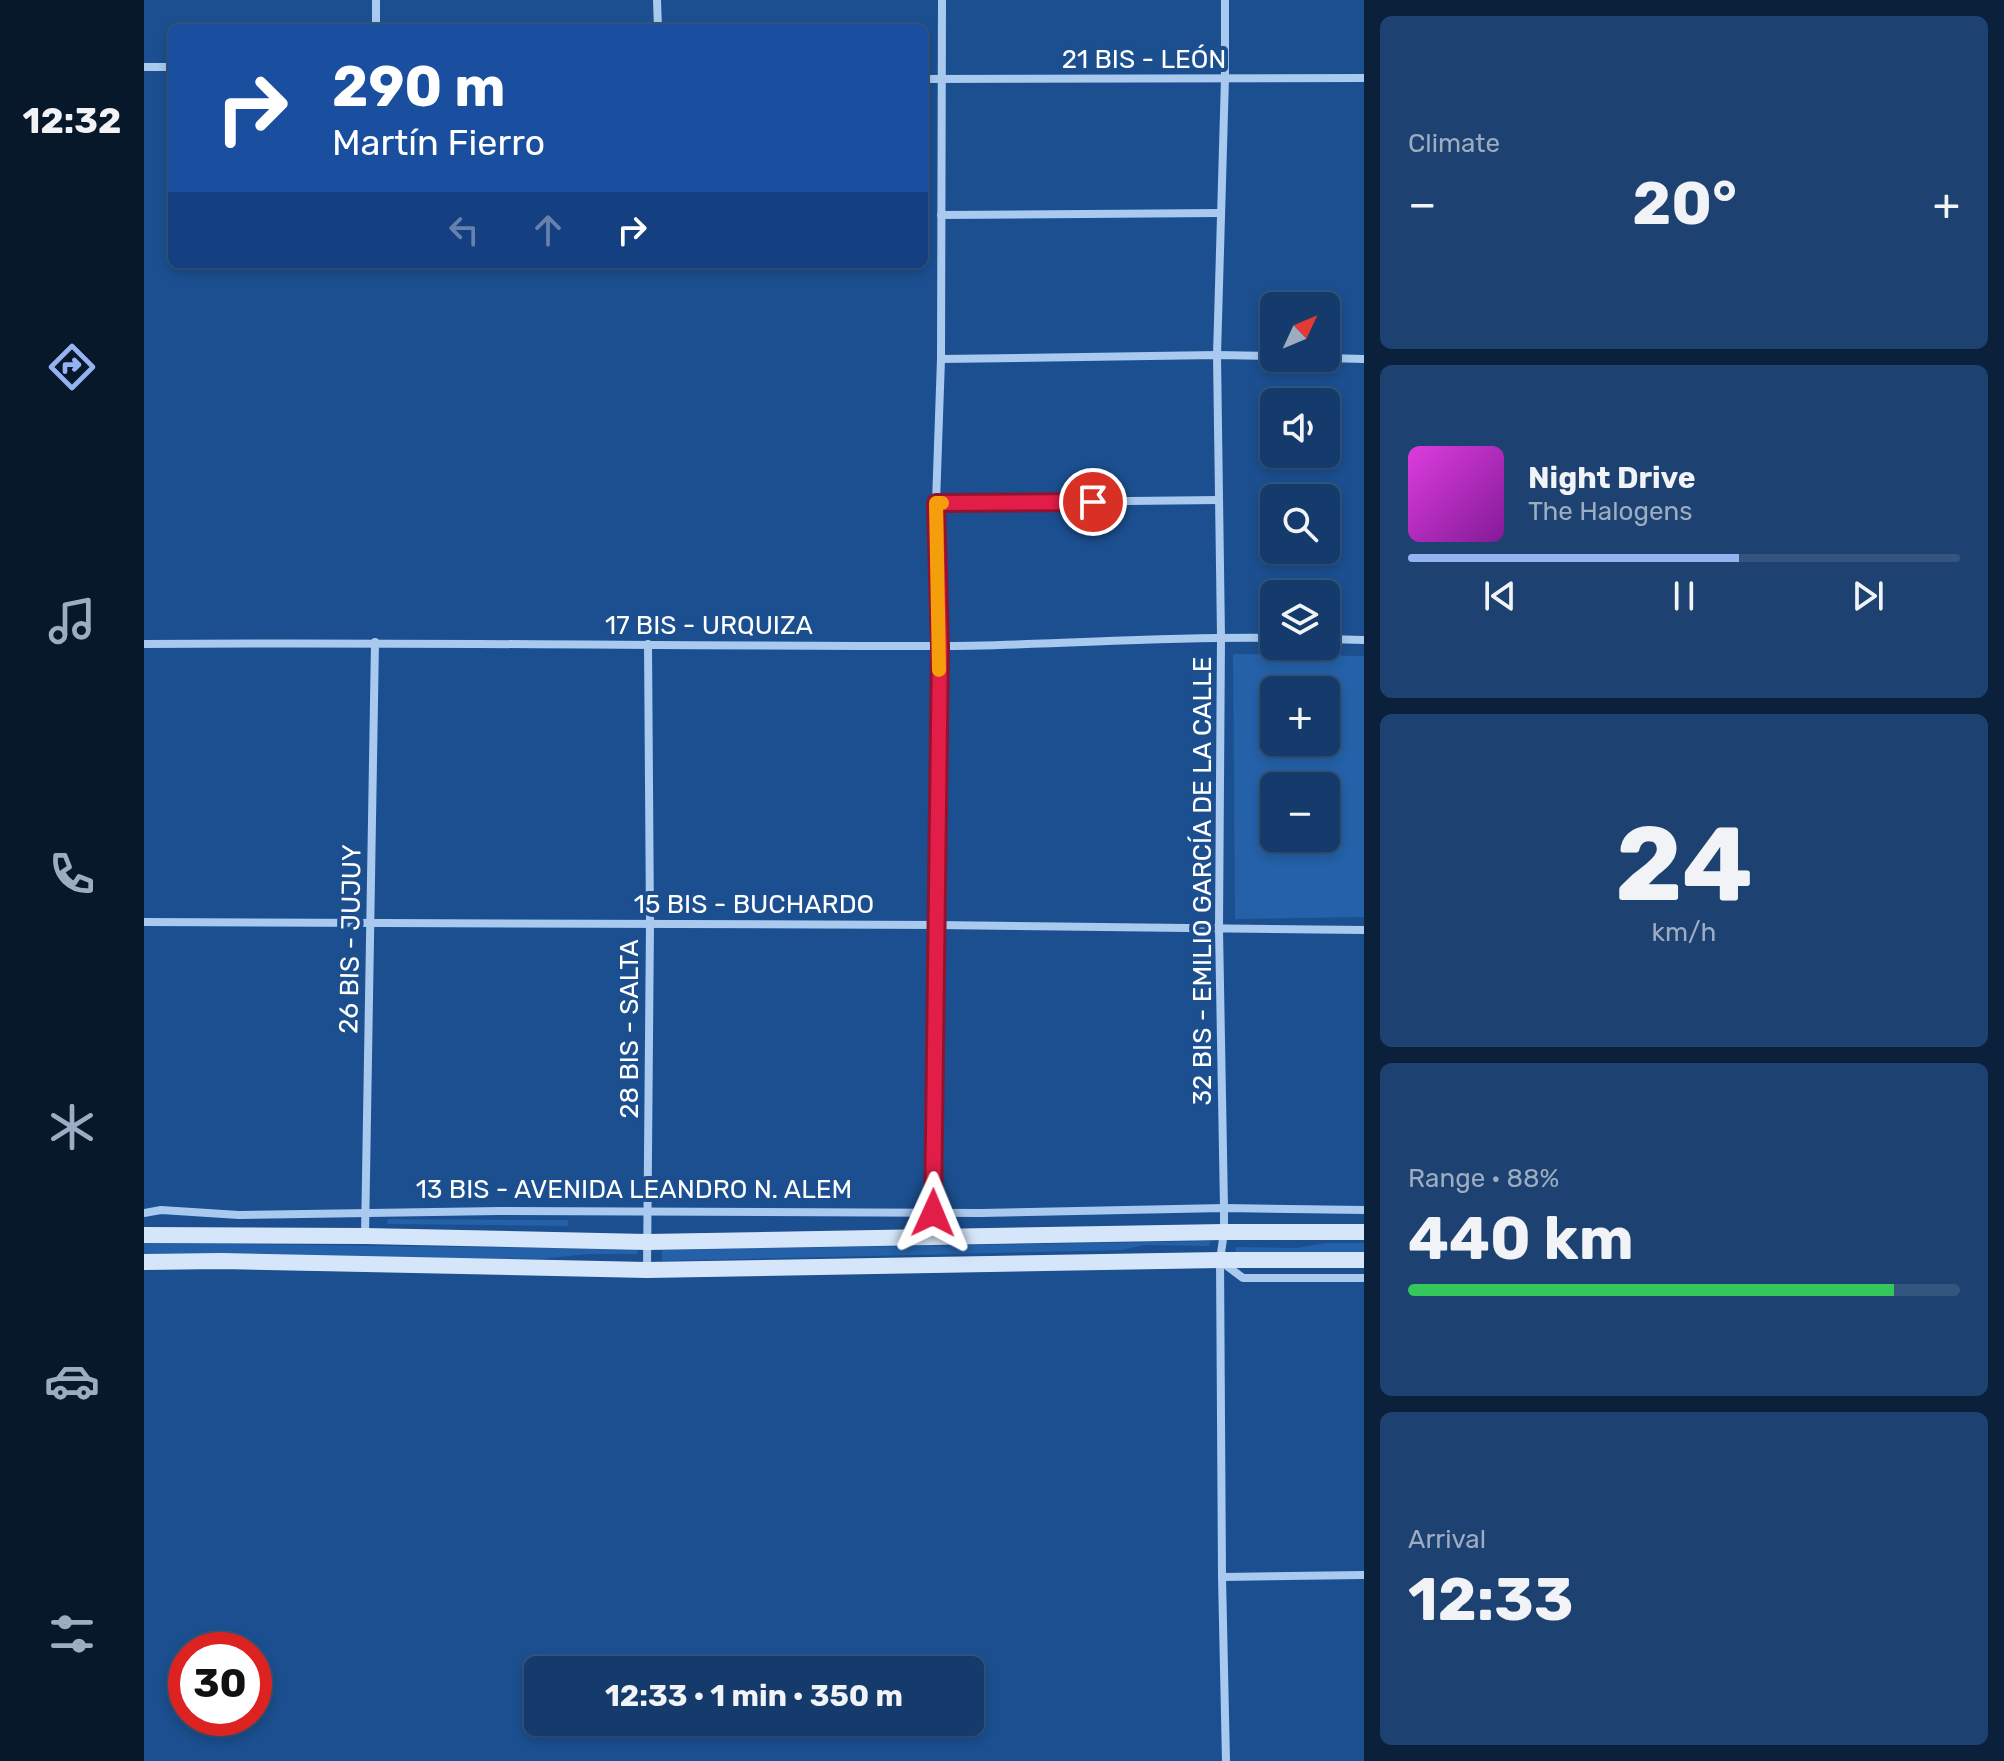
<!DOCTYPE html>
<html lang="en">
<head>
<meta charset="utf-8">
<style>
	:root { --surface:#143b6b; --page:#1d4271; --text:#f1f3f6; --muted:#9dadc1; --line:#33557e; --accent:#95b2f1 }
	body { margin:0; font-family:Rubik,sans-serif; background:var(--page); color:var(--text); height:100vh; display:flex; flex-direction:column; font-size:30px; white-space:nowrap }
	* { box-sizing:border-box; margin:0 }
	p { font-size:26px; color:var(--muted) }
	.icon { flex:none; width:44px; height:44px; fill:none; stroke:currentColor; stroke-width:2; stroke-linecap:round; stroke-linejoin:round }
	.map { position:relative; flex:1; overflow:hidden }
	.details { display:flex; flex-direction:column; gap:16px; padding:16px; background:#0b203b; width:640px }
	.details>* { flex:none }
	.top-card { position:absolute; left:24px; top:24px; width:760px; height:244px; border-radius:12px; box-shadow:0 4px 12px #0003,0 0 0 2px var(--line); background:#1a4fa0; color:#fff; overflow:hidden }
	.needle { width:52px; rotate:46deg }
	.tools { position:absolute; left:1116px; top:292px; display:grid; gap:16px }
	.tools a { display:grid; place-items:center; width:80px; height:80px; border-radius:12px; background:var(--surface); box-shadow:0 4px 12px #0003,0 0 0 2px var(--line); font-size:40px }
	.speed { position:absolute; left:24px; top:1632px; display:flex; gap:16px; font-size:40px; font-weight:700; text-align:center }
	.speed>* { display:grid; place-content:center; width:104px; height:104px; border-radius:50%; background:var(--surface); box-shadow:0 4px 12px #0003,0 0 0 2px var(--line); line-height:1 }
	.speed .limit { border:12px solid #d22; background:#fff; color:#111 }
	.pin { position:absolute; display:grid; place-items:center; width:68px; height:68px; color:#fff; margin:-34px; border:4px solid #fff; border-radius:50%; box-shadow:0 2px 8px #0007 }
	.me { position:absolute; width:88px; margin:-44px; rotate:1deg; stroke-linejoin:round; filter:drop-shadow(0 0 6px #0008) }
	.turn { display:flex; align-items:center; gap:28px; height:168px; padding:0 32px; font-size:36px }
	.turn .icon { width:104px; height:104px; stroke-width:2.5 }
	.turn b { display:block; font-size:56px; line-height:68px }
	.lanes { display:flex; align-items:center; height:76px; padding:0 32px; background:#0003; justify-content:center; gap:40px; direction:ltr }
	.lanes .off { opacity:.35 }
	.big { font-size:60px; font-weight:700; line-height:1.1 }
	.details .tile { flex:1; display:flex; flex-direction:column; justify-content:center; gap:12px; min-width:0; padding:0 28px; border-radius:12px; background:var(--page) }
	.details .dial { align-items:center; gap:0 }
	.dial b { font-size:104px; line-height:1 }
	.song { display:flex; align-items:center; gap:24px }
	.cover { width:96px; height:96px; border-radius:12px; background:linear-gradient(135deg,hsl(300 70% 55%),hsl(290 70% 35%)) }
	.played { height:8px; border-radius:4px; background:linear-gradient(90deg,var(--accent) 60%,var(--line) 60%) }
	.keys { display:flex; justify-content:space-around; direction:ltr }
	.heat { display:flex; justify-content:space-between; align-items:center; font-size:44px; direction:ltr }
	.charge { height:12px; border-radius:6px; background:linear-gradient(90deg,#34c759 88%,var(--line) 0) }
	.trip { position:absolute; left:380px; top:1656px; width:460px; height:80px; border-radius:12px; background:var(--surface); box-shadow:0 4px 12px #0003,0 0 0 2px var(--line); font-weight:700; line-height:80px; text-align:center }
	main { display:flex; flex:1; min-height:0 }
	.tabs { display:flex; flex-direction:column; width:144px; justify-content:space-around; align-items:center; background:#08182b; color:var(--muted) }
	.tabs .icon { width:56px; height:56px }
	.tabs .selected { color:var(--accent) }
	.tabs b { font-size:36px; color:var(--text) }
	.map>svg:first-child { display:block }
	.green { fill:#2461a8; fill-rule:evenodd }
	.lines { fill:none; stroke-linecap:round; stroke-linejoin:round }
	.street { stroke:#a9c9ee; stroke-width:8 }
	.secondary { stroke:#d6e6fa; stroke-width:16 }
	.route-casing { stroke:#92132f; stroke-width:20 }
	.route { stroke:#e11d48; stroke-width:14 }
	.slow { stroke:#f59e0b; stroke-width:14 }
	.labels { text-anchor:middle; stroke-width:8; stroke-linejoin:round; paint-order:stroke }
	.street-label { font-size:26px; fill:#fff; stroke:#1b4f8f }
</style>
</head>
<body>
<main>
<nav class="tabs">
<b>12:32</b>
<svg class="icon selected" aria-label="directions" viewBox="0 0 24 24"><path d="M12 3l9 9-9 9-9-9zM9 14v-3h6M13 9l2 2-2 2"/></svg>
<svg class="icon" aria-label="music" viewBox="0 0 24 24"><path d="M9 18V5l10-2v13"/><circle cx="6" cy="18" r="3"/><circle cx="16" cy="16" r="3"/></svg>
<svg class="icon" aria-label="phone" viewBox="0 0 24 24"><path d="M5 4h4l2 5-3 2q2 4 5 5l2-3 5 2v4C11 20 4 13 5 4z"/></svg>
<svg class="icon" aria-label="climate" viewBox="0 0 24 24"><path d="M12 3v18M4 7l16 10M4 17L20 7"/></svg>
<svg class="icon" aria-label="car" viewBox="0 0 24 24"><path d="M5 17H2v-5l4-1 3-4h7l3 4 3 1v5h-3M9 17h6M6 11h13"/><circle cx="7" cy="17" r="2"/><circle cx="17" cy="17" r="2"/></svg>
<svg class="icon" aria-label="filters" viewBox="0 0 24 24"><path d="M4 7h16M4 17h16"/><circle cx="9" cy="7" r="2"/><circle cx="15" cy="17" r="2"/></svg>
</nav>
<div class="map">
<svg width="1220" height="1761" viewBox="0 0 1220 1761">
	<rect width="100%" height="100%" fill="#1b4f8f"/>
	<!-- green -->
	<g class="green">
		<path d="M1089,654L1220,656V917L1091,919ZM1182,690V742H1130V690ZM1182,786V838H1130V786Z"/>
		<path d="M244,1219L424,1220V1226L243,1224Z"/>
		<path d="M1066,1241L1065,1246L1000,1245L978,1250L518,1261V1250Z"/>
		<path d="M0,1243L493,1249L494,1254H445L397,1259L0,1254Z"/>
		<path d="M1182,1243H1220V1252H1091L1092,1247L1152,1248Z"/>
	</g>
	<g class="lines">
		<!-- street -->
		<g class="street">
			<path d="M513,0L514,28"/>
			<path d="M1081,0V78L1073,355L1077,637L1075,929L1080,1208V1232L1076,1260L1078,1577L1082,1761"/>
			<path d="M232,28V0"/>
			<path d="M0,67H28"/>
			<path d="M780,79L1220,78"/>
			<path d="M797,215L1076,213"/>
			<path d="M1182,358L1220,359"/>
			<path d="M797,359L1073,355L1130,356"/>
			<path d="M792,503L1075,500"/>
			<path d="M1182,639L1220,640"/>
			<path d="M0,644C264,642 528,646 792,646C905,646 1017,636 1130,638"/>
			<path d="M0,922L793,925L1220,930"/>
			<path d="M0,1213L17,1210L95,1215L355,1211L837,1213L1080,1208L1220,1210"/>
			<path d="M221,1236L231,642"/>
			<path d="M789,1238L796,646L792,503L797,359L798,0"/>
			<path d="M1079,1263L1099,1278H1220"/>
			<path d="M503,1270L506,923L504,644"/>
			<path d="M1078,1577L1220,1575"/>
		</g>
		<!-- secondary -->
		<g class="secondary">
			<path d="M0,1235L221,1236L503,1242L1080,1232H1220"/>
			<path d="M0,1262L77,1261L503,1270L1076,1260H1220"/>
		</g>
	</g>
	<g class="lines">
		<defs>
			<path id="route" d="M789,1213L796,646L792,503L949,502"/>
		</defs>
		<!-- route casing -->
		<use href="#route" class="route-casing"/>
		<!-- route -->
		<use href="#route" class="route"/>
		<!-- slow -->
		<path class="slow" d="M795,670L792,503H798"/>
	</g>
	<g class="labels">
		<!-- street labels -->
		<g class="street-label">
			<text x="1000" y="68">21 BIS - LEÓN</text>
			<text x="565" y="634">17 BIS - URQUIZA</text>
			<text transform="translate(1058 881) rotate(-90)" y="9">32 BIS - EMILIO GARCÍA DE LA CALLE</text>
			<text x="610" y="913">15 BIS - BUCHARDO</text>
			<text transform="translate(206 939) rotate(-89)" y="9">26 BIS - JUJUY</text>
			<text transform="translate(485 1029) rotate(-90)" y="9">28 BIS - SALTA</text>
			<text x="490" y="1198">13 BIS - AVENIDA LEANDRO N. ALEM</text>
		</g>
	</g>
</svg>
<div class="tools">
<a><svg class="needle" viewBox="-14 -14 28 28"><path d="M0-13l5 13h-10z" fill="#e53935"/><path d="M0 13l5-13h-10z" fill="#9dadc1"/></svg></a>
<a><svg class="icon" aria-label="sound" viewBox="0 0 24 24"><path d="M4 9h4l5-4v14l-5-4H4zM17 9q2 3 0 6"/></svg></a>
<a><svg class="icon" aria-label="search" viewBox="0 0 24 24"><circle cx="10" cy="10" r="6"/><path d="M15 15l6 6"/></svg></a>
<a><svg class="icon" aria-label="layers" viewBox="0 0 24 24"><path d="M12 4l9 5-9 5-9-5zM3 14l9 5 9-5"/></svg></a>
<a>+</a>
<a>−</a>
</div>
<div class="speed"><div class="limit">30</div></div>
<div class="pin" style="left:949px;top:502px;background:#d93025"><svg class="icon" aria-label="arrive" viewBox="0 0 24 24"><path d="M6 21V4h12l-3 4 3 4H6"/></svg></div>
<svg class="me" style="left:789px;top:1213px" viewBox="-20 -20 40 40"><path d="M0-17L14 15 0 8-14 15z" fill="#e11d48" stroke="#fff" stroke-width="4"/></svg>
<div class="trip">12:33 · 1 min · 350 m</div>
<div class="top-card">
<div class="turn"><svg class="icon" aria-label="right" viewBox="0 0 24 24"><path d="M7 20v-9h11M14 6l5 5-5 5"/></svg><div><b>290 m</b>Martín Fierro</div></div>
<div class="lanes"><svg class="icon off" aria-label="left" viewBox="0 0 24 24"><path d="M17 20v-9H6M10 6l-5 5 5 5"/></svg><svg class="icon off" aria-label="ahead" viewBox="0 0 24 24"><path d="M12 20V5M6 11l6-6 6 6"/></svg><svg class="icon" aria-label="right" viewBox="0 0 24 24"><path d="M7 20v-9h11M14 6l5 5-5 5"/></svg></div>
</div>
</div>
<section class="details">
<div class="tile"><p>Climate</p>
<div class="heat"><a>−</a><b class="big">20°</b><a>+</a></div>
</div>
<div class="tile">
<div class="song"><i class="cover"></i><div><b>Night Drive</b><p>The Halogens</p></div></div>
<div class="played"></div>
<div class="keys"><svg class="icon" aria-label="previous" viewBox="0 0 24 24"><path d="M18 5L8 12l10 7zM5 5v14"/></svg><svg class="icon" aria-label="pause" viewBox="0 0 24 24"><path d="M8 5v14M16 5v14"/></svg><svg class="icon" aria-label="next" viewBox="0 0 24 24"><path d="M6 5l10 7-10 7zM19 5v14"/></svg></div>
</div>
<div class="tile dial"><b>24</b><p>km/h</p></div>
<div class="tile"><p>Range · 88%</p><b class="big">440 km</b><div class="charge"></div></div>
<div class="tile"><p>Arrival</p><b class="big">12:33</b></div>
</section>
</main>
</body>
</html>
